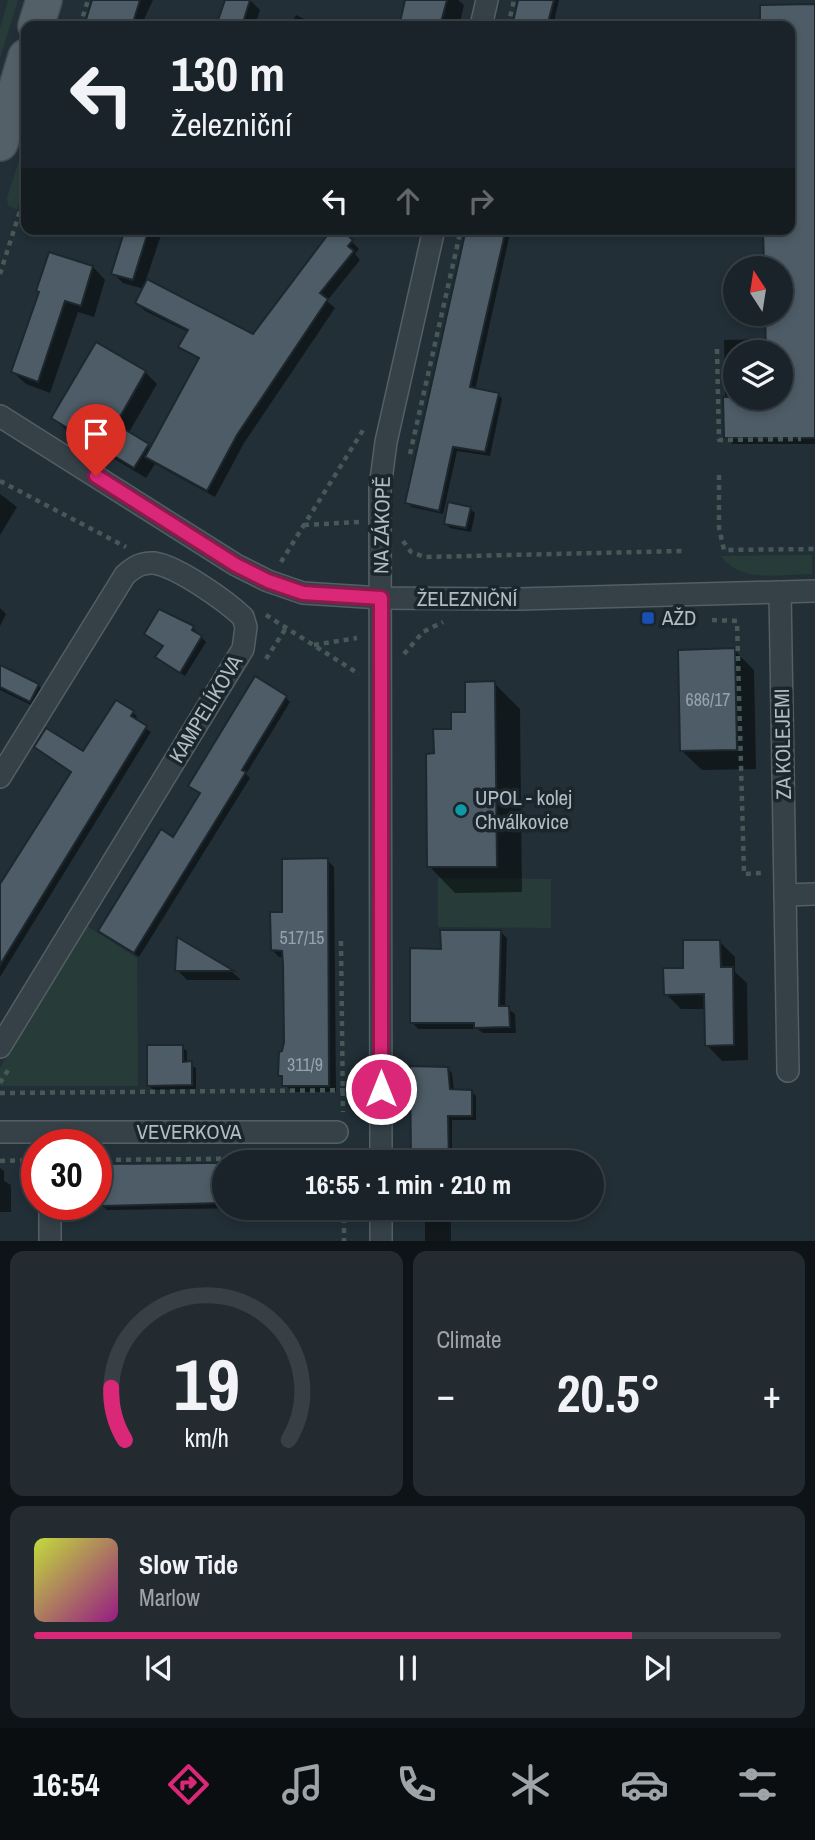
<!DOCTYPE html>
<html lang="en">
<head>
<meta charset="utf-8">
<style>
	:root { --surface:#1a2329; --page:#232b31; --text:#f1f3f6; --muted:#9fa4a8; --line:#384046; --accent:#db2777 }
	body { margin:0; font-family:"Archivo Narrow",sans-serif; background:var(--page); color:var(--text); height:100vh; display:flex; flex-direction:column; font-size:26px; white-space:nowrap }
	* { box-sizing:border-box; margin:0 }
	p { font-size:23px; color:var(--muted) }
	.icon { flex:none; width:38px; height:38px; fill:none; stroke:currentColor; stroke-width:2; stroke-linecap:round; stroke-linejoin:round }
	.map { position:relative; height:1241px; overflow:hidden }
	.details { display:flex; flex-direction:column; gap:10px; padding:10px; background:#0e1317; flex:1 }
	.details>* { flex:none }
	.hud { position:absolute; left:21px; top:21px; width:774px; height:214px; border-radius:14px; box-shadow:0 4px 10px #0003,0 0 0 2px var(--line); background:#1a2329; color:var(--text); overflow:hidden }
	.needle { width:46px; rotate:348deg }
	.fabs { position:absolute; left:723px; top:256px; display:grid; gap:14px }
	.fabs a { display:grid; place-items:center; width:70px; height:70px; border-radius:50%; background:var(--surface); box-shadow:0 4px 10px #0003,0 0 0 2px var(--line); font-size:35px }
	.speed { position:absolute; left:21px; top:1129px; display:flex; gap:14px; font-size:35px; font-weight:700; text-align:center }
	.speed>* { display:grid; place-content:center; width:91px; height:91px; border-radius:50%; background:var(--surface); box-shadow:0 4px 10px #0003,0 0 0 2px var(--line); line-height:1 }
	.speed .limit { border:10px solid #d22; background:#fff; color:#111 }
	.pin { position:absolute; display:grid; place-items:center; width:60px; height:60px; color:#fff; margin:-72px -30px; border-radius:50% 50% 50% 0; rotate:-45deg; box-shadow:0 0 7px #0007 }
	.pin .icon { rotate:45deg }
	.me { position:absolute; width:77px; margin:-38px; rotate:0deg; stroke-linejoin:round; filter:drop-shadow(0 0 5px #0008) }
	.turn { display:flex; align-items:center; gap:24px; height:147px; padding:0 35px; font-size:32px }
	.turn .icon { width:91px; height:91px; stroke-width:2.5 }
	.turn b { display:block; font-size:49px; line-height:60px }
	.lanes { display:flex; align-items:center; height:66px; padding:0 35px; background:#0003; justify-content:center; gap:35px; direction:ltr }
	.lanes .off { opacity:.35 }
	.big { font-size:52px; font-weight:700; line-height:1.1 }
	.details .card { flex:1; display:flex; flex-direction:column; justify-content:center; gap:10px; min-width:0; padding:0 24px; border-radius:14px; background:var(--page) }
	.details .dial { align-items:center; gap:0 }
	.dial svg { height:182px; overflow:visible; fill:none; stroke:var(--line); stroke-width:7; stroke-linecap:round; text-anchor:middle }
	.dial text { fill:var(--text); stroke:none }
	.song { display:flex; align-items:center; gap:21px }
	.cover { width:84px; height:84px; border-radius:10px; background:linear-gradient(135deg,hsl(70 70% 55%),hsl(310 70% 35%)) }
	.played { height:7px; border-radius:4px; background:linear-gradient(90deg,var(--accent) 80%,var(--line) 80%) }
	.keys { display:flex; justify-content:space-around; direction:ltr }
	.heat { display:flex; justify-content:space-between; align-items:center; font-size:38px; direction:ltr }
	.details .tiles { flex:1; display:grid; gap:10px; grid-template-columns:1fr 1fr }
	.card:last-child { grid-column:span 2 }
	.trip { position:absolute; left:212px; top:1150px; width:392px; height:70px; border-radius:35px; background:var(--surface); box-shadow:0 4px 10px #0003,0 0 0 2px var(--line); font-weight:700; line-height:70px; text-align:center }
	.tab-bar { display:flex; height:112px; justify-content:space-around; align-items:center; background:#0a0e10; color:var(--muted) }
	.tab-bar .icon { width:49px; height:49px }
	.tab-bar .current { color:var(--accent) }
	.tab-bar b { font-size:32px; color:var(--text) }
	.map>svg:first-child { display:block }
	.green { fill:#273c38 }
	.shadow { fill:#0007; fill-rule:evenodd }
	.building { fill:#4d5c66; stroke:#1d272e; stroke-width:2 }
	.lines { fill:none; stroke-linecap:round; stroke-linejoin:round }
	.minor-casing { stroke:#535e65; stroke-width:24 }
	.primary-casing { stroke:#424c54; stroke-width:38 }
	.path { stroke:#465957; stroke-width:4.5; stroke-dasharray:5 5; stroke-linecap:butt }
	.minor { stroke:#354047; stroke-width:21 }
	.primary { stroke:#536067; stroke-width:35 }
	.route-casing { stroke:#8e194d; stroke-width:18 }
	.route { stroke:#db2777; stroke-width:12 }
	.transit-dot { fill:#1a4fb4; stroke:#1b252c; stroke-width:2.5 }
	.culture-dot { fill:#0f9aa8; stroke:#1b252c; stroke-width:2.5 }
	.labels { text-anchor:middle; stroke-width:7; stroke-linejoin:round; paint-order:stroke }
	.number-label { font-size:18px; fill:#97a3ac }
	.street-label { font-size:21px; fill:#b0bbc4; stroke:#1b252c }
	.poi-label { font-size:21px; fill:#b0bbc4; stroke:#1b252c; text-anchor:start }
</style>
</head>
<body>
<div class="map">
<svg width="815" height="1242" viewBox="0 0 815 1242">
	<rect width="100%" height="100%" fill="#222f37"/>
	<!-- green -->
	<g class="green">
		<path d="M8,0H18L0,58V28Z"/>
		<path d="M26,138V180L17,210L8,205L7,198Z"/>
		<path d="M812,555V574C782,574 741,584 721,556Z"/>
		<path d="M438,878L551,879V928L438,927Z"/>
		<path d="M87,926L137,958L138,1086H0V1068Z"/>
	</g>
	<!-- shadow -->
	<g class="shadow">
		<path d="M94,0H153L141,26H86Z"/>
		<path d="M227,0H250L260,10L255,26H218Z"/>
		<path d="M407,0H458L464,5L459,26H407L402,21Z"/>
		<path d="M520,0H559L553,26H514Z"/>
		<path d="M815,6V444H733L726,438L724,340L767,339L780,313L789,229V26H762V7ZM735,352H780V397H735Z"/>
		<path d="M296,15L319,26H290Z"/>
		<path d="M127,229H163L146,280L254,336L335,229H348L344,234L359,249L355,254L360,260L327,301L335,308L244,443L215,497L155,464L146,478L65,429L54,418L145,372L157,384L128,434L151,449L199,360L181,346L188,332L145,311L137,303L144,289L123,283L113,273Z"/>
		<path d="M468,229H511L475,390L498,394L502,399L490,456L457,451L443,514L412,507L407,503Z"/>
		<path d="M93,267L105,280L94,317L78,312L50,393L26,384L13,372L41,293Z"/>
		<path d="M0,494L17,507L0,535Z"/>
		<path d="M470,509L475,513L471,532L450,528L445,523Z"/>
		<path d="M0,608L6,614L0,626Z"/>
		<path d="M193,628L206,642L185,676L162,661L164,647L146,634Z"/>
		<path d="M734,650L754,670L756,769L702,770L682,751Z"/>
		<path d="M0,667L38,685L45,692L37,708L0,690Z"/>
		<path d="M494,683L520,709L522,892L455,893L429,866L436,755Z"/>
		<path d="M286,698L290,702L246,774L250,778L139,957L105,936L100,931L174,839L201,794L190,786Z"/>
		<path d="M133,712L137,717L135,721L151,732L0,977V892L72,773L36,747L84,753Z"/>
		<path d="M327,860L334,867L336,1092H291L280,1076L285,1043L284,957H279L272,950L284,914Z"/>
		<path d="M501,932L507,938L505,1007L515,1014L516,1033H483L478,1029H418L412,1022L443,950Z"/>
		<path d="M178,940L232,972L241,980H187L177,970Z"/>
		<path d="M720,942L735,957V972L747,983L748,1060L722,1061L707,1045L706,1009H681L666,994L685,970Z"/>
		<path d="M182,1047L187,1051V1063L196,1068V1089L153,1090L149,1086Z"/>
		<path d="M447,1068L452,1073L454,1091H471L476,1096V1120H452V1162H412Z"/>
		<path d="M224,1165V1208H254L107,1210L103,1206Z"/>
		<path d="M0,1168L4,1171V1181L11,1185V1212H0Z"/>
		<path d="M425,1208H451V1241L456,1242H413L425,1241Z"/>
	</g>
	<!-- building -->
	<g class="building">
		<path d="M92,0H140L132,26H84Z"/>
		<path d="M225,0H250L242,26H216Z"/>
		<path d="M405,0H447L440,26L400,22Z"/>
		<path d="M518,0H554L547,26H512Z"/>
		<path d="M815,4V438H724L723,397H780V352H766L765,313H780V268H764L763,229H789V26H760V5Z"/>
		<path d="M125,229H149L133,280L111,274Z"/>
		<path d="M332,229H341L353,240L348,246L354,251L320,293L328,299L237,435L207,491L145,457L199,358L178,347L188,330L135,303L147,279L253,334Z"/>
		<path d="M466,229H506L470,387L499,393L485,452L453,447L439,511L405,503Z"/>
		<path d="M49,252L93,266L81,306L65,301L38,382L11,372L39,292L36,291Z"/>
		<path d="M96,342L146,371L116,424L149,444L134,468L51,418Z"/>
		<path d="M448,502L471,507L466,528L444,524Z"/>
		<path d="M159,609L194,626L192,630L202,636L180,673L155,657L163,646L144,634Z"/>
		<path d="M735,648L737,750L680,751L678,650Z"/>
		<path d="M0,665L39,684L30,702L0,687Z"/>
		<path d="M255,676L287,696L242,770L246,772L134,953L98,931L161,829L173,837L200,793L188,786Z"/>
		<path d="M495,681L497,867H427L426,754L434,753L433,729H451V712H465V682Z"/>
		<path d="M116,700L134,711L131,716L147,726L0,965V884L71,772L34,747L46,728L83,751Z"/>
		<path d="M328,858L329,1086H282V1076H278L279,1052L282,1051L284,1042L283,964L282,951L271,950L270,912H282V859Z"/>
		<path d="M440,930H501L499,1006H509L510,1027L474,1028V1023H410V948L441,949Z"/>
		<path d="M177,937L234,971H175Z"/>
		<path d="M683,940H720L721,967H733L734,1045L705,1046L704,994L664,995L663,968H683Z"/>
		<path d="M147,1045H183V1062L192,1061V1085L147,1086Z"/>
		<path d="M410,1066L448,1067L450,1089L472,1090V1116H448L449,1162H411Z"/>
		<path d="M209,1163H224V1203L101,1206L100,1164Z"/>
	</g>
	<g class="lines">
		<defs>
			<g id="minor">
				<path d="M481,26L487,0"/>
				<path d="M0,416L236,565L268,581L303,593L381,598L519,599L815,591"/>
				<path d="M780,592L788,1071"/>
				<path d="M0,777L125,575C134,567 142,562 154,563C177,566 226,601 243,617L246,627L243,649L0,1047"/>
				<path d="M785,895L815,894"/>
				<path d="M0,1132H337"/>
				<path d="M381,1162L380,488L386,442L434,229"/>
				<path d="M50,1204V1242"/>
				<path d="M381,1242V1208"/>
			</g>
			<g id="primary">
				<path d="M36,26L44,0"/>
				<path d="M0,143L26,57"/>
			</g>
		</defs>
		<!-- minor casing -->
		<use href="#minor" class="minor-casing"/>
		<!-- primary casing -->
		<use href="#primary" class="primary-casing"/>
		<!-- path -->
		<g class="path">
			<path d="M80,26L88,0"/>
			<path d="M508,26L514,0"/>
			<path d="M0,274L26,192"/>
			<path d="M717,349L719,440L801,439"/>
			<path d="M410,454L461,229"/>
			<path d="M719,475V528L724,550L815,549"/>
			<path d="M0,481L126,547"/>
			<path d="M304,525L359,522"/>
			<path d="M403,541L411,552L425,557L682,551"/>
			<path d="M281,562L365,427"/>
			<path d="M266,615L359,674"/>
			<path d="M712,620L737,621L744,874L762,873"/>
			<path d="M314,645L357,638"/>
			<path d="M404,654L423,632L443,622"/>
			<path d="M266,659L286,628"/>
			<path d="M341,941L343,1112"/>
			<path d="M0,1083L10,1067"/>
			<path d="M0,1093L361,1090"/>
			<path d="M32,1160L33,1188"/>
			<path d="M96,1160L302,1158"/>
			<path d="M0,1161L37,1160"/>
			<path d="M344,1208V1242"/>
		</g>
		<!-- minor -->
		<use href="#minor" class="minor"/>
		<!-- primary -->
		<use href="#primary" class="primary"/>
	</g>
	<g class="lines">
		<defs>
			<path id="route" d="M96,476L236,565L268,581L303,593L381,598V1089"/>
		</defs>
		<!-- route casing -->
		<use href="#route" class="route-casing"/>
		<!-- route -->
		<use href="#route" class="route"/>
	</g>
	<!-- markers -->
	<rect class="transit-dot" x="641" y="611" width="14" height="14" rx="3.5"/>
	<circle class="culture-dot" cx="461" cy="810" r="7"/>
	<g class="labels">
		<!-- number labels -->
		<g class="number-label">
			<text x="708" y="706">686/17</text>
			<text x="302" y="944">517/15</text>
			<text x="305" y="1071">311/9</text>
		</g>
		<!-- street labels -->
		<g class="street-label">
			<text transform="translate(382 525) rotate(-89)" y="7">NA ZÁKOPĚ</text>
			<text x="467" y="606">ŽELEZNIČNÍ</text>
			<text transform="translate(206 709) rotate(-59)" y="7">KAMPELÍKOVA</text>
			<text transform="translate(783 744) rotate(-91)" y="7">ZA KOLEJEMI</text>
			<text x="189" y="1139">VEVERKOVA</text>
		</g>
		<!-- poi labels -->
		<g class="poi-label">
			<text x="662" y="625">AŽD</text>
			<text x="475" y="805">UPOL - kolej<tspan x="475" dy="24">Chválkovice</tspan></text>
		</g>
	</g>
</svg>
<div class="fabs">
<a><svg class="needle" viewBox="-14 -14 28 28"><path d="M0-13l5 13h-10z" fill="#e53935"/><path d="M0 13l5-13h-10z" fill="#9fa4a8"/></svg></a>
<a><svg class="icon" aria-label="layers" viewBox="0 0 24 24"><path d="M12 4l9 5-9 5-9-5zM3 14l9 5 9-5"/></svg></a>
</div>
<div class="speed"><div class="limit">30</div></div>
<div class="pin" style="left:96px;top:476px;background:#d93025"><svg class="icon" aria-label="arrive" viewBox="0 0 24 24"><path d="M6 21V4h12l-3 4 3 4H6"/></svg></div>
<svg class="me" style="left:381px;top:1089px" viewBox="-20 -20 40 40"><circle r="17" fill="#db2777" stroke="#fff" stroke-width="3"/><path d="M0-11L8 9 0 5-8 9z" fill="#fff"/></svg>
<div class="trip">16:55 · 1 min · 210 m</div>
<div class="hud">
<div class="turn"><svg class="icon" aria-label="left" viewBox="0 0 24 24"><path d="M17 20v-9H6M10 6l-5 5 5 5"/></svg><div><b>130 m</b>Železniční</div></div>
<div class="lanes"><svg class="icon" aria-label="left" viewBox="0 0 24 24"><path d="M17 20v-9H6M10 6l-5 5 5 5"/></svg><svg class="icon off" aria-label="ahead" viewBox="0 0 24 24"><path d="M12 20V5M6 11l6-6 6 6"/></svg><svg class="icon off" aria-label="right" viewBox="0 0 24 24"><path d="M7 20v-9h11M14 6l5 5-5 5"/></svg></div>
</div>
</div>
<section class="details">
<div class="tiles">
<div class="card dial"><svg viewBox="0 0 100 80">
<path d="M14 69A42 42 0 1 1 86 69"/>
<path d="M14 69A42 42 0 0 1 8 46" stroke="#db2777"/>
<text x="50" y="56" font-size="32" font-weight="700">19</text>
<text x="50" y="72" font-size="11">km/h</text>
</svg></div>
<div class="card"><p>Climate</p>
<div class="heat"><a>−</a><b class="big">20.5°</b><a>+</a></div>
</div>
<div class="card">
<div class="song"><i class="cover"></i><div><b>Slow Tide</b><p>Marlow</p></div></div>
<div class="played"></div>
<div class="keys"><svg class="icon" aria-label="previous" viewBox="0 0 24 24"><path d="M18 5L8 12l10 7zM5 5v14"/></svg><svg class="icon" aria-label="pause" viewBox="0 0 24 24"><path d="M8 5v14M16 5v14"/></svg><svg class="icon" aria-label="next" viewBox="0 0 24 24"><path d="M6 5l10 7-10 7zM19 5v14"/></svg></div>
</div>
</div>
</section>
<nav class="tab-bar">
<b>16:54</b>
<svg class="icon current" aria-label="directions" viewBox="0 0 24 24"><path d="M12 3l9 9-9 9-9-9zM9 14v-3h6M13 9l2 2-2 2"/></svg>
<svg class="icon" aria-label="music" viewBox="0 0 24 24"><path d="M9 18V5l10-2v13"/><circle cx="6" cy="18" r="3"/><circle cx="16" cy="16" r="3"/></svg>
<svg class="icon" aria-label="phone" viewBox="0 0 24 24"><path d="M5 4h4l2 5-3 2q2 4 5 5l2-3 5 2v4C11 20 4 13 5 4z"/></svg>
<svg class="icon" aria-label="climate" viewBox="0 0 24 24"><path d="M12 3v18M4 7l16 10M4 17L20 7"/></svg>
<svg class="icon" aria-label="car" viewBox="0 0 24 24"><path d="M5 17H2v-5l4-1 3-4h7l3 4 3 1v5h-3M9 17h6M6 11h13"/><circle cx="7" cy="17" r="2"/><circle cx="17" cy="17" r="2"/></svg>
<svg class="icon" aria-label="filters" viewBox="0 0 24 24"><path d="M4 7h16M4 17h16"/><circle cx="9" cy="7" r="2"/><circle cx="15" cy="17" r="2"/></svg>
</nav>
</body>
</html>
